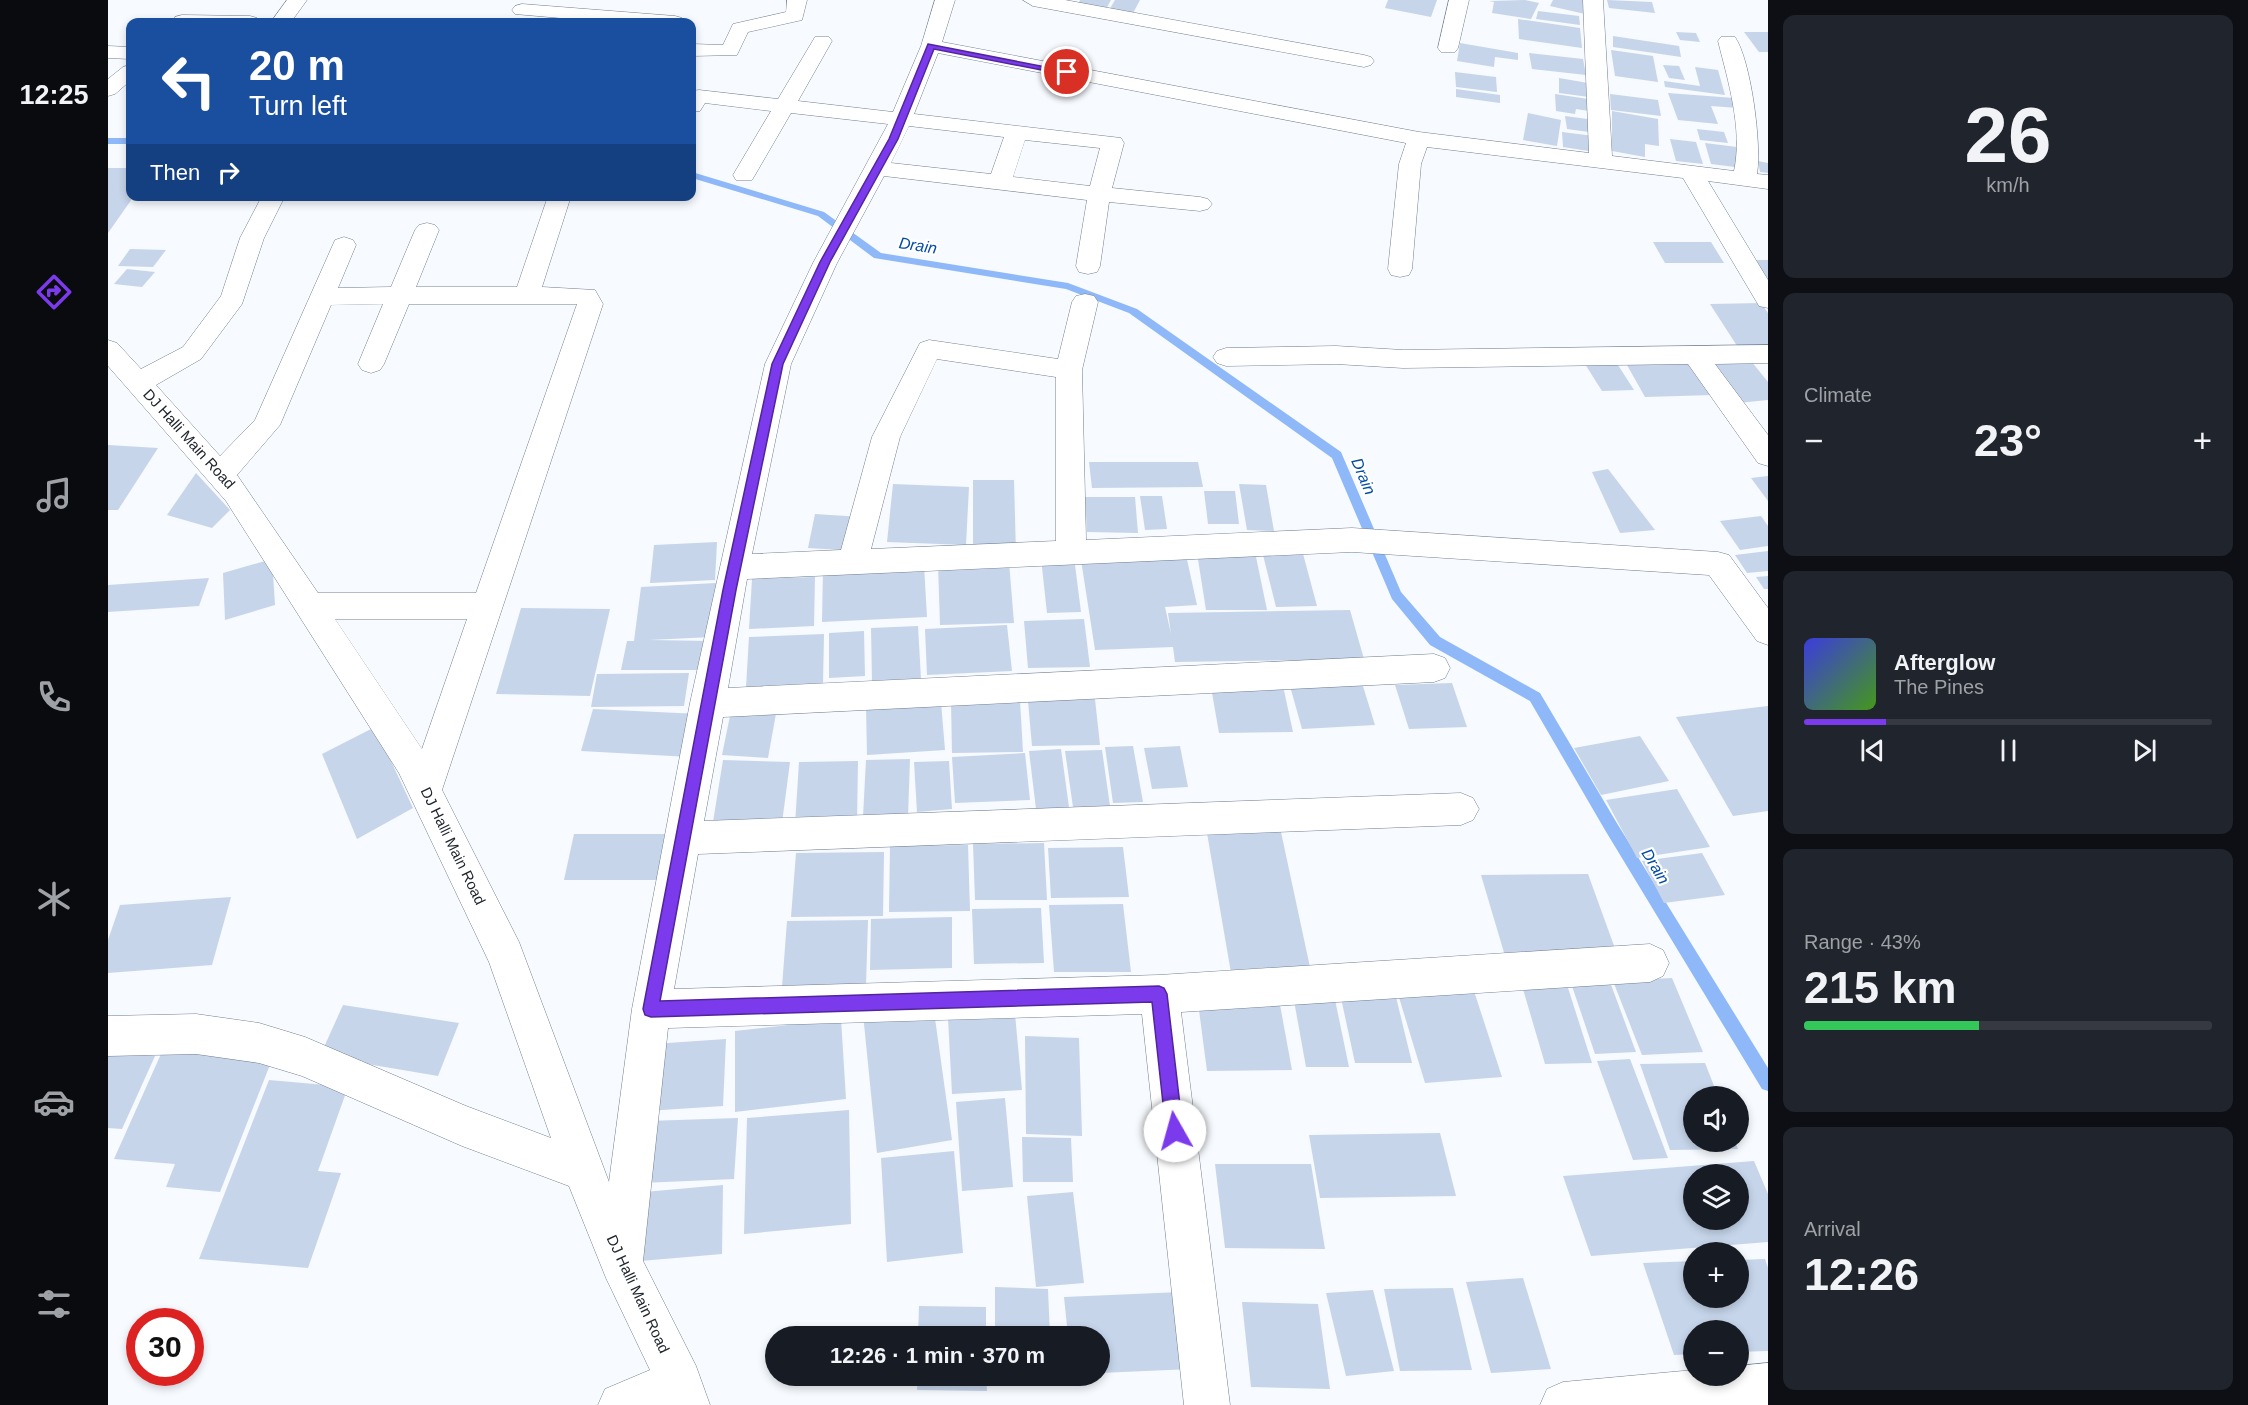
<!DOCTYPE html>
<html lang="en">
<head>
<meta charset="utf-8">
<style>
	:root { --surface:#171b24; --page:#20242c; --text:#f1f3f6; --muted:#9ea1a6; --line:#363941; --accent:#7c3aed }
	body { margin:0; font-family:Arial,sans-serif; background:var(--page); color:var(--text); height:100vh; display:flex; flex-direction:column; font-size:22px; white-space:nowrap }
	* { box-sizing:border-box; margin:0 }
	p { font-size:20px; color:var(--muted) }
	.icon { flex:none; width:33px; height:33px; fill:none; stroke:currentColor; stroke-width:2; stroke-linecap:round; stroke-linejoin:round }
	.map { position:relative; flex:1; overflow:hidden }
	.sheet { display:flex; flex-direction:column; gap:15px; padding:15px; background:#0d0f14; width:480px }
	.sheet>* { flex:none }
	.hud { position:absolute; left:18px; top:18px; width:570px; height:183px; border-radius:12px; box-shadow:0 3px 9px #0003; background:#1a4fa0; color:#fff; overflow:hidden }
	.fabs { position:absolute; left:1575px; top:1086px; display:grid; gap:12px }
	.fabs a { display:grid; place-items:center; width:66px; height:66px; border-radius:50%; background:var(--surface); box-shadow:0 3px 9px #0003; font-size:30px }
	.speed { position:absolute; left:18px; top:1308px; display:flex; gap:12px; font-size:30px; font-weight:700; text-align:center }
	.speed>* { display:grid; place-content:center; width:78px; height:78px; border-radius:50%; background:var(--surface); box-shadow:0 3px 9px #0003; line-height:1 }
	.speed .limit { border:9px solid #d22; background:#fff; color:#111 }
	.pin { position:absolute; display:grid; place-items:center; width:51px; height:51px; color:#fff; margin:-26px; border:3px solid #fff; border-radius:50%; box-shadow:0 2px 6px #0007 }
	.me { position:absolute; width:66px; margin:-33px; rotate:353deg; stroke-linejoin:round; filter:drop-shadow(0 0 4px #0008) }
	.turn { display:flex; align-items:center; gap:21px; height:126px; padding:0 24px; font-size:27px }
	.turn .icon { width:78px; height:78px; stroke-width:2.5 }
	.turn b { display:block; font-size:42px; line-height:51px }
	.then { display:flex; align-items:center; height:57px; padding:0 24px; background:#0003; gap:12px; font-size:22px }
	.big { font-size:45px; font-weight:800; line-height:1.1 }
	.sheet .card { flex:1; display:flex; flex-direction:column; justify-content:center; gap:9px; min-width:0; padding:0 21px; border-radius:12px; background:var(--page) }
	.sheet .dial { align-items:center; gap:0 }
	.dial b { font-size:78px; line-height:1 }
	.song { display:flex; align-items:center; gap:18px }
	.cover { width:72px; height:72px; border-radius:9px; background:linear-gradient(135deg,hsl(240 70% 55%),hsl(100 70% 35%)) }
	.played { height:6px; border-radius:3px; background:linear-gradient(90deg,var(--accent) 20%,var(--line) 20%) }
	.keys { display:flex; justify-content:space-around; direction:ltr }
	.heat { display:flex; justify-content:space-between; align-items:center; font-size:33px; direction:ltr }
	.charge { height:9px; border-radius:4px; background:linear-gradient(90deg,#34c759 43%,var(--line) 0) }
	.trip { position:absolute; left:657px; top:1326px; width:345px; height:60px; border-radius:30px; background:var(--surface); box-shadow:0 3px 9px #0003; font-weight:800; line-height:60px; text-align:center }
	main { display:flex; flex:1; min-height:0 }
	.tab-bar { display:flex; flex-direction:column; width:108px; justify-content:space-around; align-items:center; background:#090b0e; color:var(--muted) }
	.tab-bar .icon { width:42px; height:42px }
	.tab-bar .selected { color:var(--accent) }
	.tab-bar b { font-size:27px; color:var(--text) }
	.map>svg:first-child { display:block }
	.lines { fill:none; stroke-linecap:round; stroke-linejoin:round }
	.stream { fill:#8eb8f7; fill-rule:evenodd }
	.building { fill:#c6d5ea; fill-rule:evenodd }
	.minor-casing { stroke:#717e91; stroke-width:1 }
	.minor { fill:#fff; fill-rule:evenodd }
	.route { fill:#7c3aed; stroke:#51269a; stroke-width:1.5 }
	.labels { text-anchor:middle; stroke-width:4.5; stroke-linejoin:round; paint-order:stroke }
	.street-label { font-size:15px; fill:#20262d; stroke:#fff }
	.water-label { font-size:16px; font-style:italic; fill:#034ca4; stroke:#fff }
</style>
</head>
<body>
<main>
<nav class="tab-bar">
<b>12:25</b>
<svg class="icon selected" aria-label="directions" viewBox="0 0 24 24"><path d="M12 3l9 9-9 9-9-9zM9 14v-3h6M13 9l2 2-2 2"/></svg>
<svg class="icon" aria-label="music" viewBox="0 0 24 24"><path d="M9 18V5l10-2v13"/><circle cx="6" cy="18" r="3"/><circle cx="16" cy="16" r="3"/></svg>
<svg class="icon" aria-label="phone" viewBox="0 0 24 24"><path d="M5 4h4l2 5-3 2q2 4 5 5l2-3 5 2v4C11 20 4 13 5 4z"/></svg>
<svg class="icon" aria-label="climate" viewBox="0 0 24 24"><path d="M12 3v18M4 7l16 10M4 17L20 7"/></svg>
<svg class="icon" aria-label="car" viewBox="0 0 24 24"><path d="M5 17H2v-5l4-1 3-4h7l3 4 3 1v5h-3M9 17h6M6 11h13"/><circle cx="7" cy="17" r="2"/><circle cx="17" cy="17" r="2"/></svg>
<svg class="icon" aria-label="filters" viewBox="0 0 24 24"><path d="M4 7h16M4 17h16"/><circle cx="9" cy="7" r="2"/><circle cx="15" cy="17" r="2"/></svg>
</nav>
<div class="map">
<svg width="1660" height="1405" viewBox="0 0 1660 1405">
	<rect width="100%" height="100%" fill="#f7fafe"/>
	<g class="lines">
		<!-- stream -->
		<g class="stream">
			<rect x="0" y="138" width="22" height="6"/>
			<path d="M584,172L716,212L773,253L960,283L1029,309L1233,452L1293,592L1332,637L1432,693L1507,820L1660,1068V1091L1654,1089L1497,830L1422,701L1322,645L1284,599L1224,458L1021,313L958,289L766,258L710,216L584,178Z"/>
		</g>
	</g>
	<!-- building -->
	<g class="building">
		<path d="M972,0H1003L998,9L970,4Z"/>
		<path d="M1007,0H1032L1024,15L1001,10Z"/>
		<path d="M1280,0H1329L1323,17L1277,8Z"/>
		<path d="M1417,0L1431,3L1423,19L1384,13L1386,2L1381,1Z"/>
		<path d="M1445,0H1483L1477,14L1442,6Z"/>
		<path d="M1499,0L1544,2L1547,13L1501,8Z"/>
		<path d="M1430,11L1471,16L1472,25L1428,19Z"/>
		<path d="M1410,19L1472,28L1474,48L1411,39Z"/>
		<path d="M1568,32L1588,33L1592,42L1572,40Z"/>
		<path d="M1636,32H1660V52H1651Z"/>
		<path d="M1505,36L1571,46L1573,57L1505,47Z"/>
		<path d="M1352,43L1410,53V60L1387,57L1386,67L1349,61Z"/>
		<path d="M1503,50L1545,56L1550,82L1507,76Z"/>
		<path d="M1421,53L1475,59L1478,75L1424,69Z"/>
		<path d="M1555,65L1571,66L1577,80L1561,78Z"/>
		<path d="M1587,67L1610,70L1617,95L1557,87L1556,81L1592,86Z"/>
		<path d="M1347,72L1388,77L1389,92L1348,87Z"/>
		<path d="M1451,78L1480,83L1481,97L1451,93Z"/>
		<path d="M1348,89L1392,95V103L1348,97Z"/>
		<path d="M1560,93L1626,98L1630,108L1603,106L1610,124L1570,120Z"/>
		<path d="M1447,94L1487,100V112L1468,109L1467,114L1448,111Z"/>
		<path d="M1502,94L1550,100L1553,116L1503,110Z"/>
		<path d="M1504,111L1550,119L1551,146L1537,144V157L1504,151Z"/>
		<path d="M1420,113L1453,120L1449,146L1415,140Z"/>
		<path d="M1457,116L1487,120L1488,133L1459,129Z"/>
		<path d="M1589,129L1616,132L1620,143L1592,140Z"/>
		<path d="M1454,132L1486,136L1487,152L1455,147Z"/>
		<path d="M1562,139L1588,142L1595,164L1568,161Z"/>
		<path d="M1597,143L1629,147L1635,168L1603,164Z"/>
		<path d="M1650,161L1660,163V173L1652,172Z"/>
		<path d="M0,168H22V196H26L0,233Z"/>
		<path d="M1545,242H1603L1616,263H1557Z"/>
		<path d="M22,249L58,250L45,267L10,266Z"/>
		<path d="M1643,260H1660V280Z"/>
		<path d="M19,269L47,272L34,287L6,284Z"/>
		<path d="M1653,303L1660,313V351L1633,352L1602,304Z"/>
		<path d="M1643,361L1660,382V400L1630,403L1602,365Z"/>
		<path d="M1508,362L1526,390L1494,391L1477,364Z"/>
		<path d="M1586,363L1605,395L1537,397L1519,365Z"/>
		<path d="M0,445L50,448L10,510H0Z"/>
		<path d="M981,462H1090L1095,487L984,488Z"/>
		<path d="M1500,469L1547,530L1512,533L1484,472Z"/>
		<path d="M88,473L122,510L104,528L59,515Z"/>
		<path d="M1660,476V501L1643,478Z"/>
		<path d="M865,480H906L908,553L865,552Z"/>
		<path d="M785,484L861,487L858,545L779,542Z"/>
		<path d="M1131,484L1158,485L1166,531L1139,530Z"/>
		<path d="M1096,491H1127L1131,524H1100Z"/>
		<path d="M1032,496H1054L1059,529L1037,530Z"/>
		<path d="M977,497H1027L1030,533L979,532Z"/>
		<path d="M707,514L754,517L748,551L700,548Z"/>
		<path d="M1653,516L1660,526V546L1632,550L1612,521Z"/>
		<path d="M609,542L607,580L542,583L546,545Z"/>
		<path d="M1194,550L1209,606L1168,607L1154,551Z"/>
		<path d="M1660,551V571L1639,573L1627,555Z"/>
		<path d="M1147,552L1159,610H1098L1089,553Z"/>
		<path d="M1078,555L1089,605L1057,607L1063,634L1060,613L1242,610L1256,659L1067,662L1065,647L987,650L973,560Z"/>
		<path d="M966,557L973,612L939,613L933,558Z"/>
		<path d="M164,559L167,605L117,620L115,573Z"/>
		<path d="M901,562L906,623L832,625L830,564Z"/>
		<path d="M816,565L819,617L714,622L715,569Z"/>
		<path d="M1660,576V589H1656L1648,577Z"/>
		<path d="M707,577L706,626L641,629L644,579Z"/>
		<path d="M101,578L91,606L0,612V585Z"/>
		<path d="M608,583L604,637L541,640L604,641L600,670H513L519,641H526L533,587Z"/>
		<path d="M413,608L502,609L482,696L388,694Z"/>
		<path d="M976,619L982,667L920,668L916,621Z"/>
		<path d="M899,625L904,671L819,675L817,629Z"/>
		<path d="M810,626L813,679L764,682L763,628Z"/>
		<path d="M756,631L757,676L721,678V633Z"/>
		<path d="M716,634L715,684L638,687L641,637Z"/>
		<path d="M581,673L576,706L483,707L489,674Z"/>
		<path d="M1254,683L1267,725L1194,729L1182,686Z"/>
		<path d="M1344,683L1359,727L1301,729L1287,685Z"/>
		<path d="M1175,686L1185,732L1111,733L1103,687Z"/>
		<path d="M987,699L992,745L924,746L920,701Z"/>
		<path d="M912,701L915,752L844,753L843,702Z"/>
		<path d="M833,702L837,750L759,755L758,706Z"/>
		<path d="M624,706L669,708L660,758L614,755Z"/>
		<path d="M1660,706V811L1625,816L1568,717Z"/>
		<path d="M485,709L591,714L582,757L473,751Z"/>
		<path d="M267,727L305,808L249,839L214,754Z"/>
		<path d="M1532,736L1561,781L1493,795L1466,748Z"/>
		<path d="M1025,746L1035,802L1005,803L997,747Z"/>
		<path d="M1072,746L1080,787L1044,789L1036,748Z"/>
		<path d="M953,749L961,807L928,809L921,751Z"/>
		<path d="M994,750L1002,806L965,807L957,751Z"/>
		<path d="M917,753L922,800L847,803L844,757Z"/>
		<path d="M802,759L800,817H755L758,760Z"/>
		<path d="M615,760L682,762L674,823L605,822Z"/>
		<path d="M750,761L749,823L687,825L691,762Z"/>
		<path d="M841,761L844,809L809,812L806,762Z"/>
		<path d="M1569,789L1602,847L1529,858L1498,800Z"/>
		<path d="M1173,832L1203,972L1123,973L1099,833Z"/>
		<path d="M466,834H557L550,880H456Z"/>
		<path d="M936,843L939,900H867L865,844Z"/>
		<path d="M860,845L862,911L781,912L782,846Z"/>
		<path d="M1015,847L1021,897L943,898L940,848Z"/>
		<path d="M776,852L775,916L683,917L688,853Z"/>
		<path d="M1594,853L1617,895L1556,903L1534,861Z"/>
		<path d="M1480,874L1509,954L1397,956L1373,875Z"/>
		<path d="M123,897L104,965L0,973V940L12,905Z"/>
		<path d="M1015,904L1023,972H946L941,905Z"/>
		<path d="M933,908L936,963L866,964L864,909Z"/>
		<path d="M844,917V968L762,970L763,919Z"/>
		<path d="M760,920L758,986L674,987L679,921Z"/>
		<path d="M1564,978L1595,1052L1534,1055L1505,981Z"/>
		<path d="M1502,982L1528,1052L1487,1054L1463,983Z"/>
		<path d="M1365,988L1394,1077L1317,1083L1290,994Z"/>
		<path d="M1460,988L1484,1063L1437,1064L1415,989Z"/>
		<path d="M1170,994L1184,1070L1099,1071L1089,995Z"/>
		<path d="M1185,995H1226L1241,1067H1198Z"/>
		<path d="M1288,997L1304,1063H1247L1233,998Z"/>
		<path d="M825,1004L844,1140L769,1153L755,1014Z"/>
		<path d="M235,1005L351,1023L330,1076L212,1056Z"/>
		<path d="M907,1014L914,1090L844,1094L840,1018Z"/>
		<path d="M733,1019L738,1099L627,1112V1031Z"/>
		<path d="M917,1036L971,1038L974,1136L918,1134Z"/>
		<path d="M618,1039L615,1106L539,1111L545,1044Z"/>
		<path d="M57,1045L167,1052L112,1192L58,1187L67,1164L6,1159Z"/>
		<path d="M0,1052L47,1056L14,1129L0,1128Z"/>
		<path d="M1522,1059L1560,1158L1525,1160L1489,1061Z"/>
		<path d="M1597,1063L1610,1096H1586V1142H1627L1630,1149L1562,1150L1532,1064Z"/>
		<path d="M161,1080L240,1087L210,1171L233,1173L200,1268L91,1259Z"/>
		<path d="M897,1098L905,1187L854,1191L848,1102Z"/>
		<path d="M741,1110L743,1224L636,1234L639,1118Z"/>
		<path d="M630,1118L626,1179L534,1183L540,1121Z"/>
		<path d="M1332,1133L1348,1196L1212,1198L1201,1135Z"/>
		<path d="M914,1137L963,1138L965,1182H915Z"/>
		<path d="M846,1151L855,1253L779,1262L773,1158Z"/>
		<path d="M1646,1161L1660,1194V1242L1483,1256L1455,1176ZM1586,1174H1630V1220H1586Z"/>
		<path d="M1107,1164H1203L1217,1249L1117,1248Z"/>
		<path d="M615,1185L614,1254L521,1262L525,1193Z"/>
		<path d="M965,1192L976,1283L928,1287L919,1196Z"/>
		<path d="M1657,1259L1660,1268V1351L1630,1352V1330H1586V1354L1566,1355L1535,1263L1586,1261V1298H1630V1260Z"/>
		<path d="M1415,1278L1443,1369L1383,1373L1358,1282Z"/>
		<path d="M887,1287L940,1289L942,1336H887Z"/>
		<path d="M1345,1288L1364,1370L1292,1371L1276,1289Z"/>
		<path d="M1265,1290L1286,1371L1238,1376L1218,1293Z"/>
		<path d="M1073,1292L1083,1369L992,1373V1336H960L956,1297Z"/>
		<path d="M1134,1302L1210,1304L1222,1389L1143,1387Z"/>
		<path d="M811,1306L878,1307V1336H810Z"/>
		<path d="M810,1376H878L879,1391L809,1390Z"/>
	</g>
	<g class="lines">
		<defs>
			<g id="minor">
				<path d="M179,0H199L183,22H163Z"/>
				<path d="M679,0H699L694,20L640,32L629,55L584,56V44L615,45L625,24L678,12Z"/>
				<path d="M827,0H847L834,42L1311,132L1481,153L1475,0H1495L1504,156L1626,171C1635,129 1620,81 1610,41L1613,37H1627C1643,60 1654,146 1649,174L1660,175V189L1600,181L1660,280V308L1651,306L1575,178L1319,147L1313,164L1304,269L1301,275L1292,277L1283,275L1280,269L1291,164L1298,143L830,53L806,114L1013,138L1016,143L1004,188L1092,197L1100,199L1104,204L1100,209L1092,211L1001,202L992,266L989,272L980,274L971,272L968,266L979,200L776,176L729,263L683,364L644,554L733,550L764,437L812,343L821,340L950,359L964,302L968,296L977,294L986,296L990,302L974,370L978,540L1244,528L1610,552L1621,555L1660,608V645L1649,641L1601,575L1244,552L639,579L620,688L1326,654L1337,658L1342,668L1337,678L1326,682L615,717L596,821L1353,793L1365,798L1371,809L1365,820L1353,825L590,854L566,989L1051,975L1542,944L1555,950L1561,963L1555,976L1542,982L1073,1012L1122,1405H1076L1034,1014L560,1028L535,1261L588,1366L602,1405H490L497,1389L542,1370L498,1278L461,1186L354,1146L194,1076L151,1063L88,1054L0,1056V1016L88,1014L151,1023L197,1037L358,1106L443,1138L381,962L291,773L118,501L0,366V340L9,343L33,369L75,347L113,296L132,238L154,196H177L156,238L134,304L93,359L48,385L112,456L147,420L227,240L236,237L245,240L248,245L230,288L283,287L307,230L311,225L319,223L327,225L331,230L308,287H409L440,196H463L434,287L487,290L495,304L334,790L411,942L501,1182L524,1009L582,703L657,364L705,263L780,124L683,113L647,175L644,180H628L625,175L663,111L597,103L592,111L584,112V91L591,90L670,99L707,37H721L724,41L690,101L785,112L813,46ZM801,126L896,137L883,174L783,163ZM917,140L992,148L982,186L905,177ZM275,304L250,364L254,370L263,373L272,370L276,364L301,304H469L368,593H210L129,475L172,425L223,305ZM829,359L948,377V541L763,549L792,437ZM227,619H359L314,749Z"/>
				<path d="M915,0H957L1256,55L1263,57L1266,61L1263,65L1256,67L925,6Z"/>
				<path d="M1341,0H1361L1350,48L1347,52H1333L1330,48Z"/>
				<path d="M414,4L567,16L574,18L577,22H498L407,14L404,10L407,6Z"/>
				<path d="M74,15L142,16L149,18L152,22H65L67,17Z"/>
				<path d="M0,46L22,47V59L0,58Z"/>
				<path d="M22,65V81L7,94L0,96V79L15,67Z"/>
				<path d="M1660,345V363L1607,364L1660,435V466L1650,463L1580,364L1295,368L1228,364L1118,366L1109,363L1105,357L1109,351L1118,348L1228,346L1295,350Z"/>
				<path d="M1660,1363V1405H1432L1439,1389L1455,1382L1586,1370V1376H1630V1366Z"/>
			</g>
		</defs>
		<!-- minor casing -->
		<use href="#minor" class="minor-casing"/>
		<!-- minor -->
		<use href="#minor" class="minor"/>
	</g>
	<!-- route -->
	<path class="route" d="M820,44L963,72L959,75L826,49L790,139L722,262L675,364L628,590L552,1001L1051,986L1056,988L1059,994L1075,1131L1073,1137L1067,1139L1061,1137L1058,1131L1044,1002L543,1017L537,1015L535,1009L615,590L664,364L712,262L781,139Z"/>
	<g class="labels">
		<!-- street labels -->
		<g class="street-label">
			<text transform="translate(81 439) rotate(48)" y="5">DJ Halli Main Road</text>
			<text transform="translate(345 846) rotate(64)" y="5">DJ Halli Main Road</text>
			<text transform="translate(530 1294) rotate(65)" y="5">DJ Halli Main Road</text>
		</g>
		<!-- water labels -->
		<g class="water-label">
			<text transform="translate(810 245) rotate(9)" y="6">Drain</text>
			<text transform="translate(1256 476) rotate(67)" y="6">Drain</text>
			<text transform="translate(1548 866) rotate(59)" y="6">Drain</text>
		</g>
	</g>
</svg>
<div class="fabs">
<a><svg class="icon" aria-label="sound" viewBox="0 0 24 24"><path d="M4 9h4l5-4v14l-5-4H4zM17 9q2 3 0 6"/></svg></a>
<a><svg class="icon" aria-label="layers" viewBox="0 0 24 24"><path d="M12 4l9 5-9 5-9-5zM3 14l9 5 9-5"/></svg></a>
<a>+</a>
<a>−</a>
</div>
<div class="speed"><div class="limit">30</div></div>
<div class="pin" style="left:959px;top:72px;background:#d93025"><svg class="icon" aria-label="arrive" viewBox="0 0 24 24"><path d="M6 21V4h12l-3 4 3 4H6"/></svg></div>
<svg class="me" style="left:1067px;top:1131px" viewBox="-20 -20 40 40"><circle r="19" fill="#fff"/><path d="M0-13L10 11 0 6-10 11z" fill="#7c3aed"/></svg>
<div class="trip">12:26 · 1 min · 370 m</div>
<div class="hud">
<div class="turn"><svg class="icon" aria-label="left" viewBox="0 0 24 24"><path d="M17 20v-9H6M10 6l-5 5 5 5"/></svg><div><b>20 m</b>Turn left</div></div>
<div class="then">Then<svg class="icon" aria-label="right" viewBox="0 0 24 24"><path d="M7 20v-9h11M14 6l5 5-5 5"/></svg></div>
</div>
</div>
<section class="sheet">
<div class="card dial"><b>26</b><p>km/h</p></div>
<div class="card"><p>Climate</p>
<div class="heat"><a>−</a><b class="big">23°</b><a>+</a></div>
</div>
<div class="card">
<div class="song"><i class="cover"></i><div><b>Afterglow</b><p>The Pines</p></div></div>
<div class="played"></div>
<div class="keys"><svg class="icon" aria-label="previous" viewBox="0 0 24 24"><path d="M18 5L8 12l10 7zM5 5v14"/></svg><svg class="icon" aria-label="pause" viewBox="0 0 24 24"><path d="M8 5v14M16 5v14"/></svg><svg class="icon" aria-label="next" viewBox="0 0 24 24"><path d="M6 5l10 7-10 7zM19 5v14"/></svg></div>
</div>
<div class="card"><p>Range · 43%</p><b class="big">215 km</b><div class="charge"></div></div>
<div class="card"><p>Arrival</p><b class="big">12:26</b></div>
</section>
</main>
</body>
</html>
